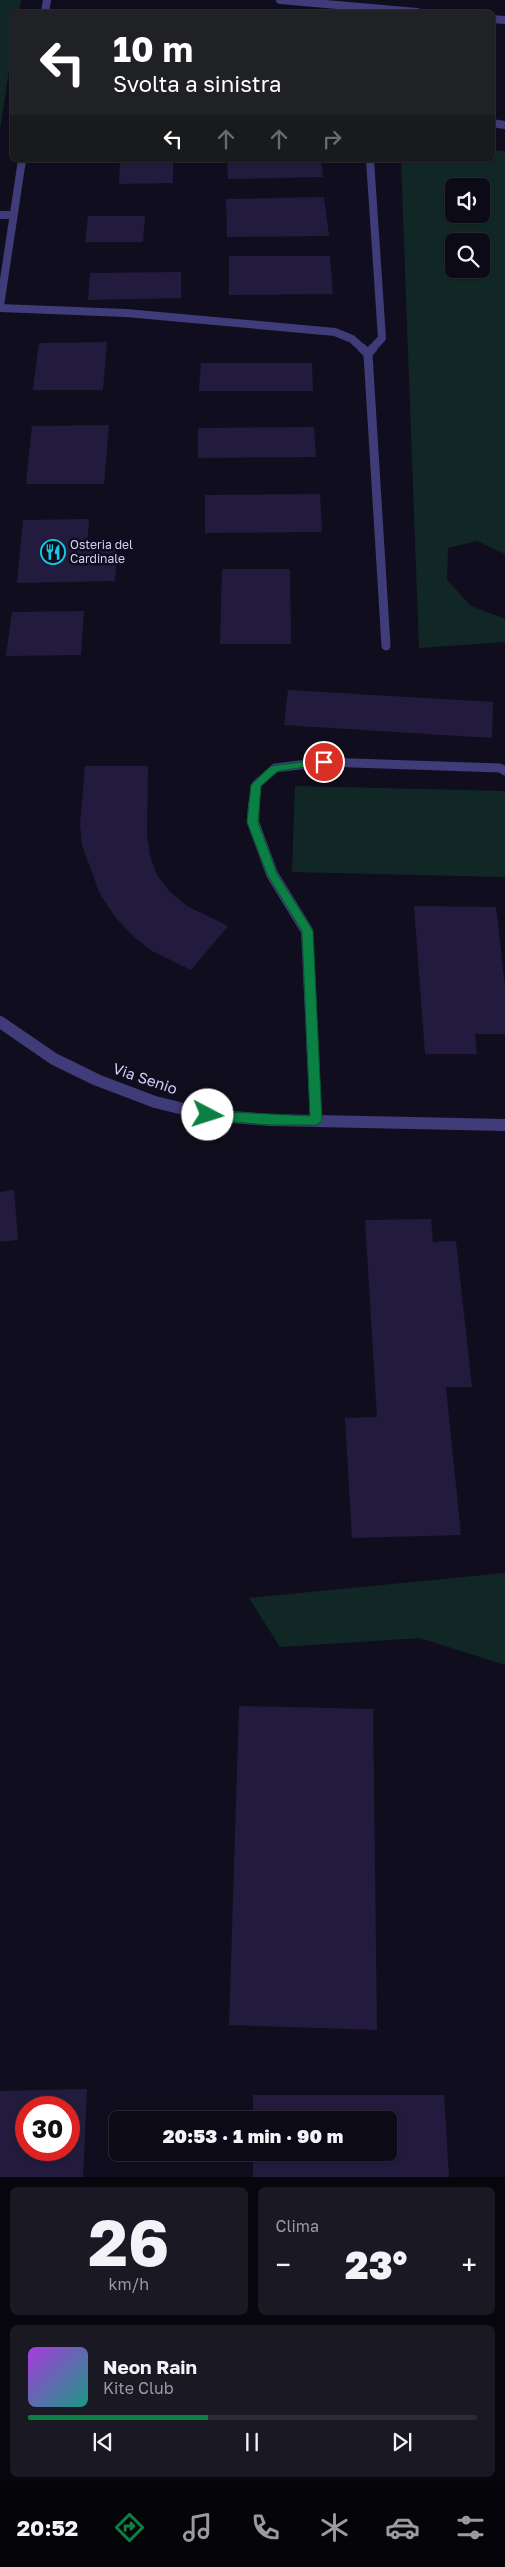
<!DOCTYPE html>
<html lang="it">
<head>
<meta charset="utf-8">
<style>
	:root { --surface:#0c0a16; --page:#1a1823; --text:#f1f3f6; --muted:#9a9aa1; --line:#2c2b35; --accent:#0b8043 }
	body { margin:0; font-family:"Golos Text",sans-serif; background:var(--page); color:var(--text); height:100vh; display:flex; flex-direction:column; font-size:19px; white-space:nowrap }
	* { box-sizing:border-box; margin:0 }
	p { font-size:16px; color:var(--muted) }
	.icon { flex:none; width:28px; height:28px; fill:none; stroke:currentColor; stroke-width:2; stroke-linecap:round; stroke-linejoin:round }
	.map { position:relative; height:2177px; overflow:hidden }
	.panel { display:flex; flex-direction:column; gap:10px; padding:10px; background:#07060c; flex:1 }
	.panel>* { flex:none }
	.guide { position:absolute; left:10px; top:10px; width:485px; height:152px; border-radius:8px; box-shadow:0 1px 4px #0004,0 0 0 1px var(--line); background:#202124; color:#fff; overflow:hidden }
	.controls { position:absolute; left:445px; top:178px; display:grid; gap:10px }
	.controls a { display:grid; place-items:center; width:45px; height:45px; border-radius:8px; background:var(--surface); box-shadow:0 1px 4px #0004,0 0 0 1px var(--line); font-size:25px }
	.speed { position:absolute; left:15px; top:2096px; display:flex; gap:10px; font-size:25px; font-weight:700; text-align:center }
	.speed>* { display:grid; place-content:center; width:65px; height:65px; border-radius:50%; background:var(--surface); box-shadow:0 1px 4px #0004,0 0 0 1px var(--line); line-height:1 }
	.speed .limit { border:8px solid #d22; background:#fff; color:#111 }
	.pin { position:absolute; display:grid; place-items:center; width:42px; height:42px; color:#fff; margin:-21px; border:2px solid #fff; border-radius:50%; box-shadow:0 1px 5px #0007 }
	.me { position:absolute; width:55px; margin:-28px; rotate:95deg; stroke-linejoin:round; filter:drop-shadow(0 0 4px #0008) }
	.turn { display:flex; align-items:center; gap:18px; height:105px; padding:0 20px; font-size:22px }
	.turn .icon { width:65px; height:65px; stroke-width:2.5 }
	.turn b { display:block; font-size:35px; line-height:42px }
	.lanes { display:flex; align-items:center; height:48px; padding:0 20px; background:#0003; justify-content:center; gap:25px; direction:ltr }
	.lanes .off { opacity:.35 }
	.big { font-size:38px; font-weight:800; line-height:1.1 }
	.panel .card { flex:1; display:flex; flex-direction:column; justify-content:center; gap:8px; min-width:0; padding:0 18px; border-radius:8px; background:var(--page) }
	.panel .dial { align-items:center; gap:0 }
	.dial b { font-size:65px; line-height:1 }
	.song { display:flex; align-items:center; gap:15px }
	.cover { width:60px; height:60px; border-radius:8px; background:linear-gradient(135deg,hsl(280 70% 55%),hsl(170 70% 35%)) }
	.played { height:5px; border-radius:2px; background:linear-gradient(90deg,var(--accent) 40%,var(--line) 40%) }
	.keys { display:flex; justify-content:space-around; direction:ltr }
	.heat { display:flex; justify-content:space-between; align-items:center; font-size:28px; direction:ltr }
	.panel .tiles { flex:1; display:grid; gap:10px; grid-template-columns:1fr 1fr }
	.card:last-child { grid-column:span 2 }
	.trip { position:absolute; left:109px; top:2111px; width:288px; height:50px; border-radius:8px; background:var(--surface); box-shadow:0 1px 4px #0004,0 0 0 1px var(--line); font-weight:800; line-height:50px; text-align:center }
	.tabs { display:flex; height:80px; justify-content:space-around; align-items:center; background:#050409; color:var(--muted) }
	.tabs .icon { width:35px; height:35px }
	.tabs .selected { color:var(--accent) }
	.tabs b { font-size:22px; color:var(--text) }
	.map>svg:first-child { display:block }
	.green { fill:#112726; fill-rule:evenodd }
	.building { fill:#221b3d; fill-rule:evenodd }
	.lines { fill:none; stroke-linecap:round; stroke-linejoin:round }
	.service-far1 { stroke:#3f3c79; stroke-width:8 }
	.service { stroke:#3f3c79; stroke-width:9 }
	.minor-far2 { stroke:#3f3c79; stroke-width:8 }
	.minor-far1 { stroke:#3f3c79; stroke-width:9 }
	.minor { stroke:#3f3c79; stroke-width:12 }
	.tertiary { stroke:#3f3c79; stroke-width:8 }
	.route { fill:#0b8043; stroke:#07532c }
	.labels { text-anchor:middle; stroke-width:5; stroke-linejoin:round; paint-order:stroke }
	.far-poi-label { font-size:12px; fill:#d4cefb; stroke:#100e1e; text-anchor:start }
	.street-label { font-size:15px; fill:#d4cefb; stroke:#100e1e }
</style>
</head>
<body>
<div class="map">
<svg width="505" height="2177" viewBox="0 0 505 2177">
	<rect width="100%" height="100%" fill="#100e1e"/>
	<!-- green -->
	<g class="green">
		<path d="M0,0H21L19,12H12V51L0,130Z"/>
		<path d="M493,150L505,151V554L477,541L448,548L447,580L471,606L505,619V642L419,648L401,160H492ZM454,186H481V214H454ZM481,241V269H454V241Z"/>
		<path d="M295,786L505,791V877L292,872Z"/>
		<path d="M505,1573V1665L420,1638L280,1647L249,1598Z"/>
	</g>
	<!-- building -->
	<g class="building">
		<path d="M120,160H173V183L119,184Z"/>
		<path d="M227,160H321L323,177L228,179Z"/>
		<path d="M324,197L329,236L227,237L226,199Z"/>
		<path d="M88,216H145L143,242H85Z"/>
		<path d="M229,256H330L333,294L229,295Z"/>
		<path d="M181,272V298L88,300L90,273Z"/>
		<path d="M107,342L103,390H33L39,343Z"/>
		<path d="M201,363H312L313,391H199Z"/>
		<path d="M109,425L104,484H26L32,426Z"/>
		<path d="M314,427L316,457L198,458V428Z"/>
		<path d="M320,494L322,532L205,533V495Z"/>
		<path d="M89,519L87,549H117L115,581L17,583L23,520Z"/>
		<path d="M222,569H290L291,644H220Z"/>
		<path d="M84,611L81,655L6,656L12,612Z"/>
		<path d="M288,690L493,702L492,738L284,725Z"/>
		<path d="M85,766H148L147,835L150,856L157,875L170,892L187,906L228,926L191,970L152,951L133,936L116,918L100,894L82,845L80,824Z"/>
		<path d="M414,906L496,907L505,986V1034H475L477,1054H425Z"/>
		<path d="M14,1190L18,1240L0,1242V1192Z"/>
		<path d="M431,1219L433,1242L456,1241L472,1387H446L461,1535L352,1538L345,1418L377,1417L365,1220Z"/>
		<path d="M239,1706L373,1709L377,2030L229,2025Z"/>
		<path d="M87,2089L83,2177H0V2091ZM26,2108H69V2150H26Z"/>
		<path d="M253,2095H444L449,2177H253V2152H388V2120H253Z"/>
	</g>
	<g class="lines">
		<!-- service-far1 -->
		<g class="service-far1">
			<path d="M370,160L382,338L372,349"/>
			<path d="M0,308L126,313L335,332L352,339L363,349"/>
		</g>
		<!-- service -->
		<g class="service">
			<path d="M362,348L368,354"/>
			<path d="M373,348L368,354L386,646"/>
		</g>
		<!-- minor-far2 -->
		<g class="minor-far2">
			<path d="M280,0L417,12"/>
			<path d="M492,19L505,20"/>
			<path d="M492,123L505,125"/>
			<path d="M0,215H13"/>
		</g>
		<!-- minor-far1 -->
		<path class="minor-far1" d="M254,805L256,785L275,768L324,762L500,768L505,771"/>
		<!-- minor -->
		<g class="minor">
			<path d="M254,804L253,822L272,874L307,931L316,1121"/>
			<path d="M0,1022L54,1059L97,1080L155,1102L208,1115L270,1120L505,1125"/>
		</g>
		<!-- tertiary -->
		<g class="tertiary">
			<path d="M45,12L47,0"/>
			<path d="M0,306L22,160"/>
		</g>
	</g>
	<!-- route -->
	<path class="route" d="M324,759L327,760V764L278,771L261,786L258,822L277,874L313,931L322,1121L316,1125H270L208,1120L203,1115L208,1111L310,1116L302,931L267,874L247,822L251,785L271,766Z"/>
	<!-- icons -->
	<defs>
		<symbol id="restaurant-ring" viewBox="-11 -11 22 22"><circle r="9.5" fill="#100e1e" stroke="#12cce3" stroke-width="1.5"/><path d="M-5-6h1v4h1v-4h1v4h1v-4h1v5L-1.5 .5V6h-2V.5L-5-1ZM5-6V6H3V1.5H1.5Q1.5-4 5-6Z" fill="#12cce3"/></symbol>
	</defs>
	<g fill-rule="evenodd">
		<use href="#restaurant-ring" x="39" y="538" width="28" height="28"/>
	</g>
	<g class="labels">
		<!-- far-poi labels -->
		<g class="far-poi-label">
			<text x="70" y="549">Osteria del<tspan x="70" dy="14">Cardinale</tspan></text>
		</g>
		<!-- street labels -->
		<g class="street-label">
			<text transform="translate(145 1079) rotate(19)" y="5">Via Senio</text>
		</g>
	</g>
</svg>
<div class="controls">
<a><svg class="icon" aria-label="sound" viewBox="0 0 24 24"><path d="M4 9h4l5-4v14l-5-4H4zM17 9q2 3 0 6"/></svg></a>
<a><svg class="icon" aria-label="search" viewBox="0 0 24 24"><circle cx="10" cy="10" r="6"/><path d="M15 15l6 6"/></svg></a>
</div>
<div class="speed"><div class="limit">30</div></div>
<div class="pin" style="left:324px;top:762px;background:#d93025"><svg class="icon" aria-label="arrive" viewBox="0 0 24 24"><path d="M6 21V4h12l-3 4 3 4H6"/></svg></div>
<svg class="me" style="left:208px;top:1115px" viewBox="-20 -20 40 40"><circle r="19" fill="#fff"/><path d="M0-13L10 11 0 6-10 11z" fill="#0b8043"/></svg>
<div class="trip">20:53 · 1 min · 90 m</div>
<div class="guide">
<div class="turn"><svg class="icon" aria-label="left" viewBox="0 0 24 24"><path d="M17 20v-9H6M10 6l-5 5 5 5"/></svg><div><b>10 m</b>Svolta a sinistra</div></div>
<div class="lanes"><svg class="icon" aria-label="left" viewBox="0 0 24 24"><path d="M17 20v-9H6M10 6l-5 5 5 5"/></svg><svg class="icon off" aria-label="ahead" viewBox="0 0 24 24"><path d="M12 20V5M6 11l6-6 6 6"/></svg><svg class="icon off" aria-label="ahead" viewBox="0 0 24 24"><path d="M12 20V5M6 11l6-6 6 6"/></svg><svg class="icon off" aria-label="right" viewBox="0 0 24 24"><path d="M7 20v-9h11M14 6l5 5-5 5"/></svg></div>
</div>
</div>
<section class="panel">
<div class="tiles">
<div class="card dial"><b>26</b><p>km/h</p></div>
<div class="card"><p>Clima</p>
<div class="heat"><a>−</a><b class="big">23°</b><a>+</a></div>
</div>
<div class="card">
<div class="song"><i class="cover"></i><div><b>Neon Rain</b><p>Kite Club</p></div></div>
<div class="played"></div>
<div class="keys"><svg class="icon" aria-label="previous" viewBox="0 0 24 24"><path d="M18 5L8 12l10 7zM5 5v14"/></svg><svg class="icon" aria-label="pause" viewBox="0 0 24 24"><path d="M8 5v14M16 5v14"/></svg><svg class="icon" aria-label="next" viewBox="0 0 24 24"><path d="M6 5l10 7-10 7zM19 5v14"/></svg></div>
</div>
</div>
</section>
<nav class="tabs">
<b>20:52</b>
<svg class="icon selected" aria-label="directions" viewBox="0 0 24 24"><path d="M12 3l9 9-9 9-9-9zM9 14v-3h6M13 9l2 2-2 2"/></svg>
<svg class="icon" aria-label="music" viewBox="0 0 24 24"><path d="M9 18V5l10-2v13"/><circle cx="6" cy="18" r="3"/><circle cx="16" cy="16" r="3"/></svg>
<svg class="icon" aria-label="phone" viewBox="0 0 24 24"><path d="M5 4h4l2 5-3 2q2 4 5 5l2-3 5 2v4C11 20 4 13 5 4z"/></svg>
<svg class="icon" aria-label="climate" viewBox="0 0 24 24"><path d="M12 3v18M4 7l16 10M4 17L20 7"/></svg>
<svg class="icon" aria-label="car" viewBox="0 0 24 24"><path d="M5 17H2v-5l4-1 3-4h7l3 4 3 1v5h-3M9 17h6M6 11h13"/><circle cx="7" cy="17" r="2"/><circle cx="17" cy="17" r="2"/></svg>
<svg class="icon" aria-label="filters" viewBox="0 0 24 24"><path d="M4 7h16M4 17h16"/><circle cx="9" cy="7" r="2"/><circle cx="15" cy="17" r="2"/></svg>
</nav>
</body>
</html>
